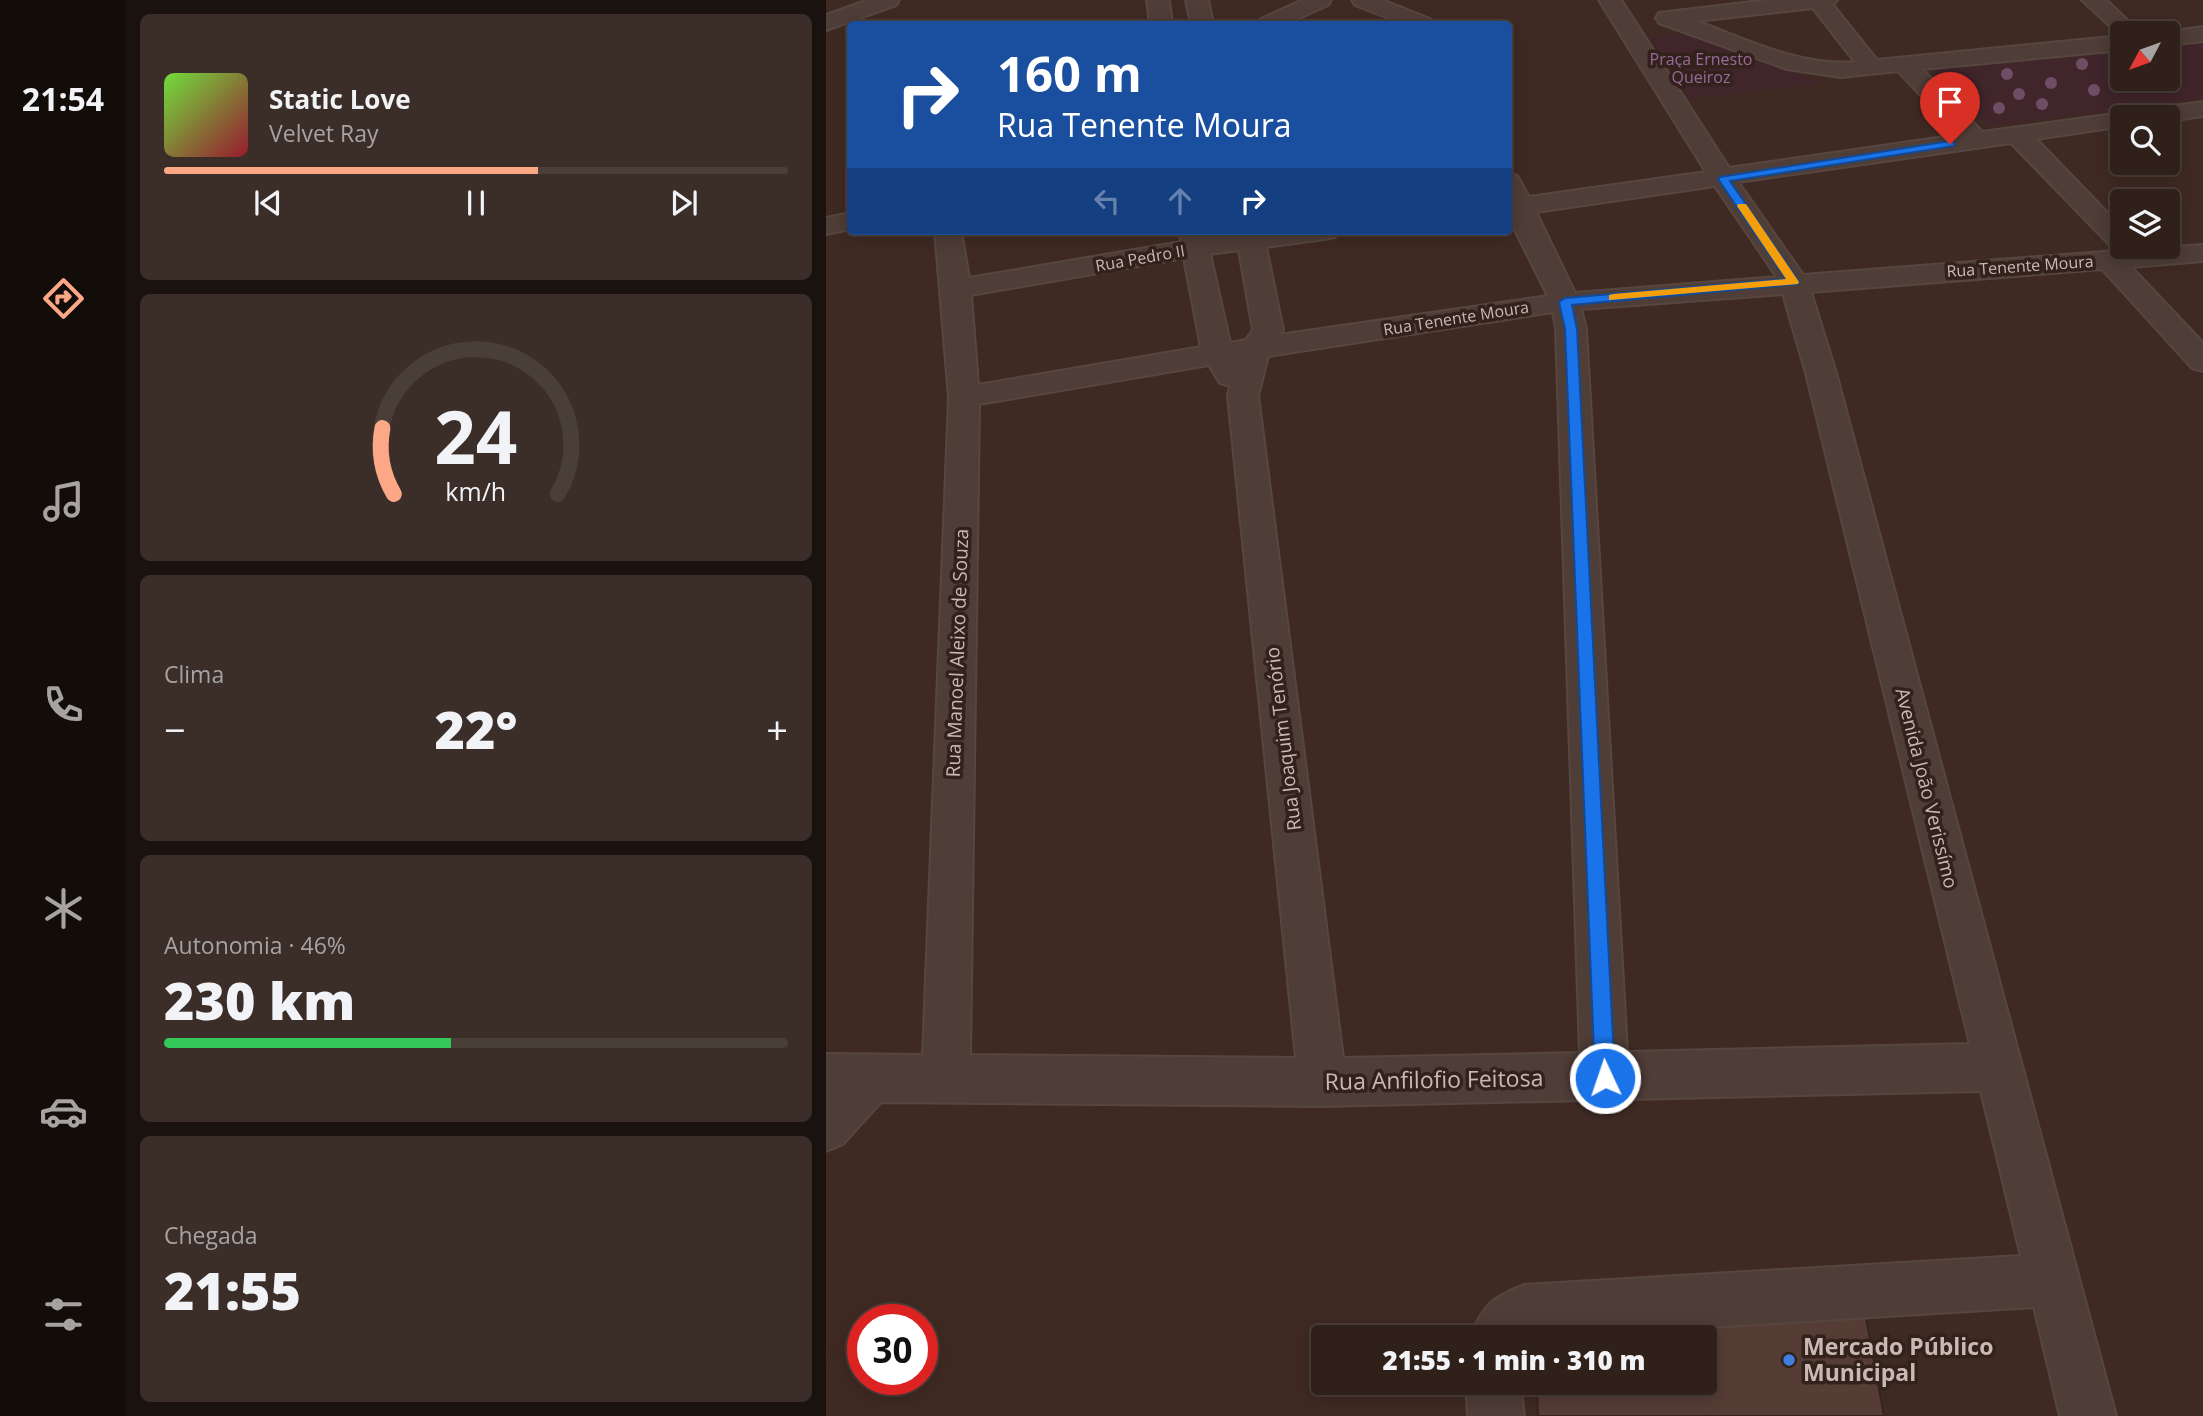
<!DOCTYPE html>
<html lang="pt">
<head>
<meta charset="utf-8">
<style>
	:root { --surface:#2f201a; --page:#3b2d27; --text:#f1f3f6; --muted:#a7a3a2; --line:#4a3e39; --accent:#fca786 }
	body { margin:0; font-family:"Open Sans",sans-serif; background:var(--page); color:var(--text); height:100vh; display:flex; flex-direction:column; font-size:26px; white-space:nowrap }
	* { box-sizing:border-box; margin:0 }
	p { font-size:23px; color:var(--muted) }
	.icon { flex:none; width:38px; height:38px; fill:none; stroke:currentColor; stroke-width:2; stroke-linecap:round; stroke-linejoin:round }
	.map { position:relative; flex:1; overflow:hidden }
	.sheet { display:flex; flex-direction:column; gap:14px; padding:14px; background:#1a120e; width:700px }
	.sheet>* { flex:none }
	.top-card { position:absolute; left:21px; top:21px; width:665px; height:214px; border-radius:7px; box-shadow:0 4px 18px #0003,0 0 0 2px var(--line); background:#1a4fa0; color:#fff; overflow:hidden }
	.needle { width:46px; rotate:229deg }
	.buttons { position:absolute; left:1284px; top:21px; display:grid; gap:14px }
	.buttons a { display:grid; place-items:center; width:70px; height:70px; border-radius:7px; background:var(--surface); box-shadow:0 4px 18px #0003,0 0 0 2px var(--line); font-size:35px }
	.speed { position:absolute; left:21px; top:1304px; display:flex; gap:14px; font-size:35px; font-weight:700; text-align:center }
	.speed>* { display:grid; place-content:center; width:91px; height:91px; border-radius:50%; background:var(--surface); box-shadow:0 4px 18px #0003,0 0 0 2px var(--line); line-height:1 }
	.speed .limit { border:10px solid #d22; background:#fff; color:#111 }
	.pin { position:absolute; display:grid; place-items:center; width:60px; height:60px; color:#fff; margin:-72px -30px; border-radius:50% 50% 50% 0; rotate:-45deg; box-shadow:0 0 7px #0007 }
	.pin .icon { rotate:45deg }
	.me { position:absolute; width:77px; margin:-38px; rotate:357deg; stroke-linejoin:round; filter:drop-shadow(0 0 5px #0008) }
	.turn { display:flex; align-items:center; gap:24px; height:147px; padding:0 35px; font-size:32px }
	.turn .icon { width:91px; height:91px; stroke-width:2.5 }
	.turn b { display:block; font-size:49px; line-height:60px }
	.lanes { display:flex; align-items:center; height:66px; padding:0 35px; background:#0003; justify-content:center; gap:35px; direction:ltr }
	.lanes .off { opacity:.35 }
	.big { font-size:52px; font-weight:800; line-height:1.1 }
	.sheet .card { flex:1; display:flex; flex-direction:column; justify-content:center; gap:10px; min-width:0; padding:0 24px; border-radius:10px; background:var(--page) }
	.sheet .dial { align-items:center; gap:0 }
	.dial svg { height:182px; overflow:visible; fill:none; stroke:var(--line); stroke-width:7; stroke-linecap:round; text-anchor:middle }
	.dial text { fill:var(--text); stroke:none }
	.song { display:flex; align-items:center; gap:21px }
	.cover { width:84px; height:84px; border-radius:10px; background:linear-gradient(135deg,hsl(100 70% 55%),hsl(350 70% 35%)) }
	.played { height:7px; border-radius:4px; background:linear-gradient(90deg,var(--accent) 60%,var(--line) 60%) }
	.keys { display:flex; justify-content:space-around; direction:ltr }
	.heat { display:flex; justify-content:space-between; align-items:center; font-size:38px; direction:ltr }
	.charge { height:10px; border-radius:5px; background:linear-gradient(90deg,#34c759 46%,var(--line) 0) }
	.trip { position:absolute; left:485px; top:1325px; width:406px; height:70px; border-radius:7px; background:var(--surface); box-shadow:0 4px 18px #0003,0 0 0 2px var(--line); font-weight:800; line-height:70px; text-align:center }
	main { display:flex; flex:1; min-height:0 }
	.tab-bar { display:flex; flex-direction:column; width:126px; justify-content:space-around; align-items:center; background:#130d0a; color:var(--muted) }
	.tab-bar .icon { width:49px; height:49px }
	.tab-bar .current { color:var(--accent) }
	.tab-bar b { font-size:32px; color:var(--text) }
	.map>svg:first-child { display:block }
	.green { fill:#40252b }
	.building { fill:#553d35; stroke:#35241e; stroke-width:2 }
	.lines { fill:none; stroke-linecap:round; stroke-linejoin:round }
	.minor-casing { stroke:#574640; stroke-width:4 }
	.minor { fill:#4f3d37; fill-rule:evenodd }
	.tree { fill:#6f4d65 }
	.route { fill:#1a73e8; stroke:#114b97; stroke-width:2 }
	.slow { fill:#f59e0b }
	.shop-dot { fill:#3f7fe0; stroke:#33221c; stroke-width:2.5 }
	.labels { text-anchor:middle; stroke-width:7; stroke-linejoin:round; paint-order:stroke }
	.far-park-label { font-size:16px; fill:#96699b; stroke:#33221c }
	.far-street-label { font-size:16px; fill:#cab9b3; stroke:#33221c }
	.street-label { font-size:19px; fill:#cab9b3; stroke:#33221c }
	.near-street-label { font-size:23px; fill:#cab9b3; stroke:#33221c }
	.near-poi-label { font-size:23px; font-weight:bold; fill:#cab9b3; stroke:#33221c; text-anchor:start }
</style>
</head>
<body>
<main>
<nav class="tab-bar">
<b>21:54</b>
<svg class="icon current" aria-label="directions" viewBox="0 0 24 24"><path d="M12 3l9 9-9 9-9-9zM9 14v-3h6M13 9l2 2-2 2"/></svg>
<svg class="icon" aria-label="music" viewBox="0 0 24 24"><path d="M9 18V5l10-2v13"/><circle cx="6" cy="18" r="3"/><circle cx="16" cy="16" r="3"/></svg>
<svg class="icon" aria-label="phone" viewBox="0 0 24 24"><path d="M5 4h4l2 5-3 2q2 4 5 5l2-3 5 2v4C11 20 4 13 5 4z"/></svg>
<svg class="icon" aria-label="climate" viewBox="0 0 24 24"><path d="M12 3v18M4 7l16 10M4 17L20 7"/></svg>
<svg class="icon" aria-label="car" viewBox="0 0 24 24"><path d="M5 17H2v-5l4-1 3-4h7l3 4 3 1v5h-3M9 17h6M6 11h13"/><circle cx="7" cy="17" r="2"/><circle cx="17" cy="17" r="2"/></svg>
<svg class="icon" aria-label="filters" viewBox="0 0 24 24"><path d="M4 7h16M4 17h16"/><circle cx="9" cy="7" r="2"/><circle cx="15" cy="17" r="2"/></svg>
</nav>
<section class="sheet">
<div class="card">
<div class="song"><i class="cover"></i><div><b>Static Love</b><p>Velvet Ray</p></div></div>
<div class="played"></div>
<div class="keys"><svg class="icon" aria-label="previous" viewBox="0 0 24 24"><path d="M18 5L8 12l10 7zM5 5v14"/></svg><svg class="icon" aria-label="pause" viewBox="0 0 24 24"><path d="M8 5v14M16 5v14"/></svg><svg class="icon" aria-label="next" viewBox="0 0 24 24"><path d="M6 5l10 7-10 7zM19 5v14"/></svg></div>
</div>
<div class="card dial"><svg viewBox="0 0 100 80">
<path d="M14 69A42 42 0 1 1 86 69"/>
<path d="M14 69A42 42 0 0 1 9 40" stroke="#fca786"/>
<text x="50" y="56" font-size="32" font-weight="700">24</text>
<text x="50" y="72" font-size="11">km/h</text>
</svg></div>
<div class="card"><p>Clima</p>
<div class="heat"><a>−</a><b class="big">22°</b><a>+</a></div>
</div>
<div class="card"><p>Autonomia · 46%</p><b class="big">230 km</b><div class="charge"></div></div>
<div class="card"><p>Chegada</p><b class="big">21:55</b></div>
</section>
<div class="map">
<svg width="1377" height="1416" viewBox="0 0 1377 1416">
	<rect width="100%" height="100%" fill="#3f2a23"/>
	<!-- green -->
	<g class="green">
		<path d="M853,32L868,36L994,83L861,99L825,47V38Z"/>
		<path d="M1377,43V98L1164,126L1106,70L1297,51V79H1342V46Z"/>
	</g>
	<!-- building -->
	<path class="building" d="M1037,1301L1058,1416H712L711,1382H878V1337H709Z"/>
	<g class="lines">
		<defs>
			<g id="minor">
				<path d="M42,0H73L70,5L0,30V15Z"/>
				<path d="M321,0H343L346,24H324Z"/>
				<path d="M360,0H382L387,24H365Z"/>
				<path d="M477,0H505L502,5L460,24H432L435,19Z"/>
				<path d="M526,0H556L604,19L607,24H578L529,5Z"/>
				<path d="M773,0H795L903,168L1132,135L1072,71L1015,77L961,69L833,23L830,18L833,13L943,0H1011L1007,5L1051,60L1295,36L1256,0H1280L1315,33H1297V50L1096,69L1156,132L1377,102V116L1342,121V117H1297V126L1210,139L1297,229V247H1309L1307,250L1377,245V261L1305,267L1377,343V371L1366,368L1276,269L985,292L1010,373L1290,1416H1234L1208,1307L723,1337H644C657,1306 666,1297 698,1285L1195,1256L1155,1091L496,1106L55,1102L17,1144L0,1151V1054L97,1055L123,397L109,231H135L143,278L355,242L353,231H379L381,238L410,234V231H512L509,237L499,239L440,247L457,330L453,335L722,296L682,216V173L691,176L703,197L880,172ZM987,8L1029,62C974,67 920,39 870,21ZM1185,143L1290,251L977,275L912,182ZM889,186L951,277L749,293L710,212ZM413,250L427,330L420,340L404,343L384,254ZM358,258L375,347L152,385L145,295ZM957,294L980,373L1144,1044L801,1052L760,329L755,309ZM727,312L730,329L754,1053L517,1058L432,396L442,356ZM383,365L394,383L404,386L402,396L470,1058L144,1055L153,404Z"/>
				<path d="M1377,27V41L1342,45V33H1334Z"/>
				<path d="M24,213V229L0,234V218Z"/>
				<path d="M640,1382H694L698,1416H642Z"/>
			</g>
		</defs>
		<!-- minor casing -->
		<use href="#minor" class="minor-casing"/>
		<!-- minor -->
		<use href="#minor" class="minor"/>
	</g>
	<!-- trees -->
	<g class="tree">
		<circle cx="1256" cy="64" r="6"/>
		<circle cx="1181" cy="74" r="6"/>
		<circle cx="1225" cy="83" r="6"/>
		<circle cx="1268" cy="90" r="6"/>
		<circle cx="1145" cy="94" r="6"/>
		<circle cx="1193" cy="94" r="6"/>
		<circle cx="1216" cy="104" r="6"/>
		<circle cx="1173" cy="108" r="6"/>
	</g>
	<!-- route -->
	<path class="route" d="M1124,141L1128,142V146L904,181L973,282L972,284L746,305L751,329L789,1078L786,1085L779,1088L772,1085L769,1078L739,329L733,302L739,298L960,279L892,179L894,177Z"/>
	<!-- slow -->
	<path class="slow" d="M912,204H920L973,282L972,284L783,300V295L787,294L960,279L911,206Z"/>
	<!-- markers -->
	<circle class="shop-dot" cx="963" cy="1360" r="7"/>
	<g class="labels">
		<!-- far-park labels -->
		<g class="far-park-label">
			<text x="875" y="65">Praça Ernesto<tspan x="875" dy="18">Queiroz</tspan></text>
		</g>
		<!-- far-street labels -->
		<g class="far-street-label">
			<text transform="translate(314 258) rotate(-10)" y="6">Rua Pedro II</text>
			<text transform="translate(1194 266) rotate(-4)" y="6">Rua Tenente Moura</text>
			<text transform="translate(630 318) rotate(-9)" y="6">Rua Tenente Moura</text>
		</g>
		<!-- street labels -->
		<g class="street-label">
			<text transform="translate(131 653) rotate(-88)" y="7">Rua Manoel Aleixo de Souza</text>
			<text transform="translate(457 739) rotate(-97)" y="7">Rua Joaquim Tenório</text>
			<text transform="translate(1101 788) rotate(76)" y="7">Avenida João Verissímo</text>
		</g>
		<!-- near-street labels -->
		<g class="near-street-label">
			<text transform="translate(608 1080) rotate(-1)" y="8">Rua Anfilofio Feitosa</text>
		</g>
		<!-- near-poi labels -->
		<g class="near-poi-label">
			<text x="977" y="1355">Mercado Público<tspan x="977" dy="26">Municipal</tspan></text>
		</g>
	</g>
</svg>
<div class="buttons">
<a><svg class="needle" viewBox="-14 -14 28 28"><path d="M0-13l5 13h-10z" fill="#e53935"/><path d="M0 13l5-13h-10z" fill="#a7a3a2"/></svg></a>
<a><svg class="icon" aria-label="search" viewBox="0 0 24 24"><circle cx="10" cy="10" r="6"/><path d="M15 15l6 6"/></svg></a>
<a><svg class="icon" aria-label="layers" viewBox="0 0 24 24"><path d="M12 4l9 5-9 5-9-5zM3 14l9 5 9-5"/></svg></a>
</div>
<div class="speed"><div class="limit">30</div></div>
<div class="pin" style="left:1124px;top:144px;background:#d93025"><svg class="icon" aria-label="arrive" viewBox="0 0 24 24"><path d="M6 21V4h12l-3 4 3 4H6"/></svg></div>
<svg class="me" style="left:779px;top:1078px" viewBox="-20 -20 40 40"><circle r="17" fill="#1a73e8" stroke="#fff" stroke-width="3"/><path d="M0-11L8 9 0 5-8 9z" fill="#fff"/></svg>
<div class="trip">21:55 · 1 min · 310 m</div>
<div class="top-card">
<div class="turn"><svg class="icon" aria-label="right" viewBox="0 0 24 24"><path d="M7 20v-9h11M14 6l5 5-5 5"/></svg><div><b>160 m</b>Rua Tenente Moura</div></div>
<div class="lanes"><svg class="icon off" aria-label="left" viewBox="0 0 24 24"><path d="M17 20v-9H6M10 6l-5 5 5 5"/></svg><svg class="icon off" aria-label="ahead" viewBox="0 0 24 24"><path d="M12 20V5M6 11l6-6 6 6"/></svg><svg class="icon" aria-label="right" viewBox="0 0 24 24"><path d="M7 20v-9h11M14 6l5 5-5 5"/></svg></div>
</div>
</div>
</main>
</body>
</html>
